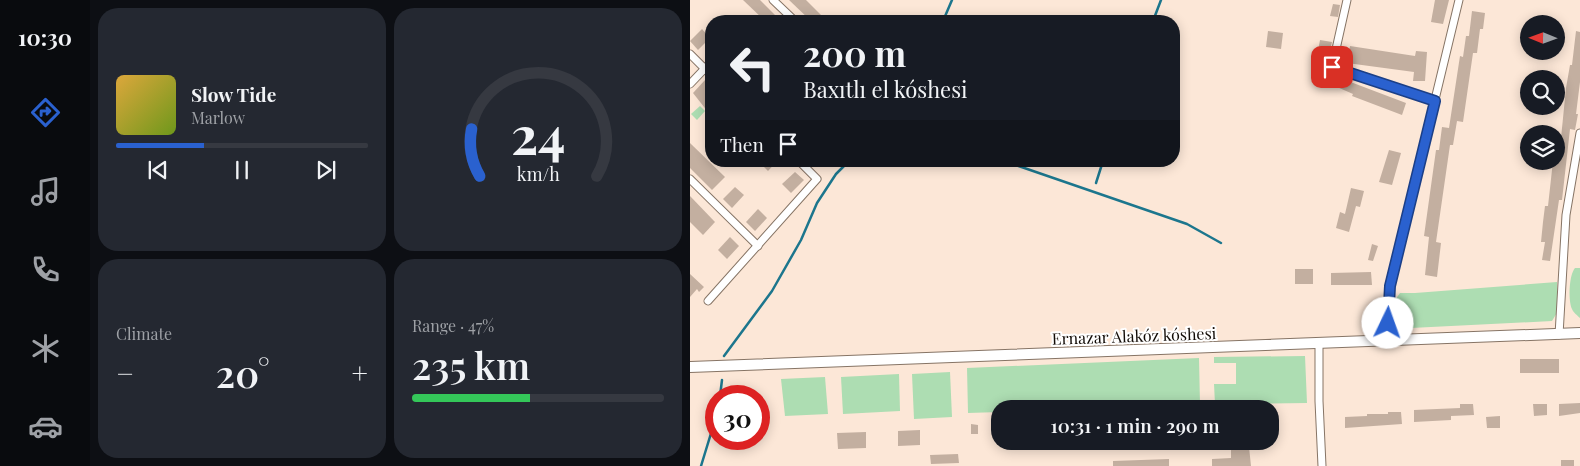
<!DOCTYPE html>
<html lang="en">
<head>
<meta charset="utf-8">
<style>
	:root { --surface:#171b24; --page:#242831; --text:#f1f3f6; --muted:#9ea1a6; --line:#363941; --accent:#2a61cf }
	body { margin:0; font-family:"Playfair Display",serif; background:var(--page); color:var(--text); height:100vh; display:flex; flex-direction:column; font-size:19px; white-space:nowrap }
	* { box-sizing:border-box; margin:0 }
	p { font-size:16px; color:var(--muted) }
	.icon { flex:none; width:28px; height:28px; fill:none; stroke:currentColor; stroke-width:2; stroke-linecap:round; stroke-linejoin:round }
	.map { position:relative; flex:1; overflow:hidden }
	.side { display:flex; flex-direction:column; gap:8px; padding:8px; background:#0d0f14; width:600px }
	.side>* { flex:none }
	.guide { position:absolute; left:15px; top:15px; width:475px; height:152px; border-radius:20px; box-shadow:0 2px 12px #0003; background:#171b24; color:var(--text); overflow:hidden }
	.needle { width:32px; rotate:271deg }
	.controls { position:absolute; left:830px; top:15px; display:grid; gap:10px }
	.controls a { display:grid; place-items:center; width:45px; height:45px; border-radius:50%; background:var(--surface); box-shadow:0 2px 12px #0003; font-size:25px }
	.speed { position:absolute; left:15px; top:385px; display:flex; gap:10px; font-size:25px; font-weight:700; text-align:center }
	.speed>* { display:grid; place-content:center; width:65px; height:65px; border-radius:50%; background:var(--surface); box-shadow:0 2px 12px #0003; line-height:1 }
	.speed .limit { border:8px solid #d22; background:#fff; color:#111 }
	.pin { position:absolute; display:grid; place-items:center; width:42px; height:42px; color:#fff; margin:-21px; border-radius:10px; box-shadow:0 2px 8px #0006 }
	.me { position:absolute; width:55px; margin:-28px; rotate:3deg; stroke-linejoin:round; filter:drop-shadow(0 0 4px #0008) }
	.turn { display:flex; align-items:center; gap:18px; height:105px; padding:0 15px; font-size:22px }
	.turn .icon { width:65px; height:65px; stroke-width:2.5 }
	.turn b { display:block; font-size:35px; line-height:42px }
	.then { display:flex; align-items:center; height:48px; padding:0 15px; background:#0003; gap:10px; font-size:19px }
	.big { font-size:38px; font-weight:600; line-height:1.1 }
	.side .card { flex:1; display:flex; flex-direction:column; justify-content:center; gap:8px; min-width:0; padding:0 18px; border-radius:20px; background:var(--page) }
	.side .dial { align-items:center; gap:0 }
	.dial svg { height:130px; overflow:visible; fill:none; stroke:var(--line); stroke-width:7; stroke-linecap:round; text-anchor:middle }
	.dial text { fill:var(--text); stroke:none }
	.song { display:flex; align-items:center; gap:15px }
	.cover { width:60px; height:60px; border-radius:8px; background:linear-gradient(135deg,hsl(40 70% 55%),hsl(80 70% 35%)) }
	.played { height:5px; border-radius:2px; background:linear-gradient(90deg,var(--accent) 35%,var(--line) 35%) }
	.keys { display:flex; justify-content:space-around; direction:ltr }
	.heat { display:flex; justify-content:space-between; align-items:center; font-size:28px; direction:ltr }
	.charge { height:8px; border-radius:4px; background:linear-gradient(90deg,#34c759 47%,var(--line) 0) }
	.side .tiles { flex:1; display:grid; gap:8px; grid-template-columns:repeat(2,1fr) }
	.trip { position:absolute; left:301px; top:400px; width:288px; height:50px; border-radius:20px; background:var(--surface); box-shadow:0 2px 12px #0003; font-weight:600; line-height:50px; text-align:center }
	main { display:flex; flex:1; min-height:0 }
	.menu { display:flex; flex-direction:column; width:90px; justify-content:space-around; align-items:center; background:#090b0e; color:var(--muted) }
	.menu .icon { width:35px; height:35px }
	.menu .on { color:var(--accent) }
	.menu b { font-size:22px; color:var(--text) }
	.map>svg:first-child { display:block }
	.green { fill:#adddb2 }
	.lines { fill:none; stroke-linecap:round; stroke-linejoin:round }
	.stream { stroke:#1c768d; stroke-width:2.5 }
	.building { fill:#c3afa0 }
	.minor-casing { stroke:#867465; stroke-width:9 }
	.secondary-casing { stroke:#867465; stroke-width:12 }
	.minor { stroke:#fff; stroke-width:7 }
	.secondary { stroke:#fff; stroke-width:10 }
	.route-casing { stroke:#1b3f87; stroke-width:12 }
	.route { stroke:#2a61cf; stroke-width:9 }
	.labels { text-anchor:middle; stroke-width:4; stroke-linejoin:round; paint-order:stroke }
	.street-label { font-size:16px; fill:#120c07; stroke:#fff }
</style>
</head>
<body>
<main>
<nav class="menu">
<b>10:30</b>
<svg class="icon on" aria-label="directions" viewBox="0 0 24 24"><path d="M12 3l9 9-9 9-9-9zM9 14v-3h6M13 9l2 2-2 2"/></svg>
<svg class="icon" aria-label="music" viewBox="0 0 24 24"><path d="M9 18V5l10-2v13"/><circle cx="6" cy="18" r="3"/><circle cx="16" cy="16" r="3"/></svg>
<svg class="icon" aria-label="phone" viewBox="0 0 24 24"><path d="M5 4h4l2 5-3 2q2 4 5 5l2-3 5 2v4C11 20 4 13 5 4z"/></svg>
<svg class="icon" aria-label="climate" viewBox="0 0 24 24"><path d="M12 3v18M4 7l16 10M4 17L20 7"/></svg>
<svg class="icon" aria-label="car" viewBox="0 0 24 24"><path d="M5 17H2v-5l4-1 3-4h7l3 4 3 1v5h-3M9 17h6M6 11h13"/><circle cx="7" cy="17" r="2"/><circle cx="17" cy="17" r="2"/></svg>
</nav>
<section class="side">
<div class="tiles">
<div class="card">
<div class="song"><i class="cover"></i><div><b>Slow Tide</b><p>Marlow</p></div></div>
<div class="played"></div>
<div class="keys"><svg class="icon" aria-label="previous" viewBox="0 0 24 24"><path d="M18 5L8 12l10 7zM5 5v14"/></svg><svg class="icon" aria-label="pause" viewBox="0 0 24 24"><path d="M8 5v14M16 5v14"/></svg><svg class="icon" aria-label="next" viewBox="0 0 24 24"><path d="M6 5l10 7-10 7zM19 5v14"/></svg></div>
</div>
<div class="card dial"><svg viewBox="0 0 100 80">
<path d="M14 69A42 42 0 1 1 86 69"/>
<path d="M14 69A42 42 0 0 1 9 40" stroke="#2a61cf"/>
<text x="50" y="56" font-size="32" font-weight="700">24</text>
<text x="50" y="72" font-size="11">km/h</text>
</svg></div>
<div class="card"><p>Climate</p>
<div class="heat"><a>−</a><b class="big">20°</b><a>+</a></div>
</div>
<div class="card"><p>Range · 47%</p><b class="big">235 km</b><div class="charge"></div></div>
</div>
</section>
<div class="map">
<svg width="890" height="466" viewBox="0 0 890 466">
	<rect width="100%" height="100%" fill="#fce7d7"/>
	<!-- green -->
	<g class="green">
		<path d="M10,106L15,111L7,120L1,114Z"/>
		<path d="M885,268H890V318C888,316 883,312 882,309C878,300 879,275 885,268Z"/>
		<path d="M867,282L868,311L862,321L721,328H710L704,322L705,300L710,293H725Z"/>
		<path d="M615,356L617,403L525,404L524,384H546V363H524V357Z"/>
		<path d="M509,358L510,404L394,409H310V412L278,413L277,368Z"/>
		<path d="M260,372L262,417L224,419L222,374Z"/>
		<path d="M209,374L210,411L153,414L151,377Z"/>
		<path d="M135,377L138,414L95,416L91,379Z"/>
	</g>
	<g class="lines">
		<!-- stream -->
		<g class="stream">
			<path d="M253,21L262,0"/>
			<path d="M463,21L471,0"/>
			<path d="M314,161L497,224L531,243"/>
			<path d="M406,183L413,161"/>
			<path d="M34,356L82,291L111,240L127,203L146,174L159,161"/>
			<path d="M30,396L32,380"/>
			<path d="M11,466L26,417"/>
		</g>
	</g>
	<!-- building -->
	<g class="building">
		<path d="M53,0H70L91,21H75Z"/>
		<path d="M99,0H116L137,21H121Z"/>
		<path d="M745,0H759L753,24L741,22Z"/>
		<path d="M643,4L650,5L648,17L640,16Z"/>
		<path d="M782,11L795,13L793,29H790L787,53H783L773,122L767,121L763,145H760L746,242L751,243L747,277L735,275L739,237L734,236L746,150H749L752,127L759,128L770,56L773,57L776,36H779Z"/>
		<path d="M12,29L20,38L8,50L0,41Z"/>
		<path d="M578,31L593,33L591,49L576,47Z"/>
		<path d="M886,31L890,32V82L886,114H888L885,130L880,129L872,200H869L860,261L852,260L855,242H851L853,222L855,206H858L863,161H866V137L871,138L876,88L880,65H882Z"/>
		<path d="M630,40L642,42L638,58L627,56Z"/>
		<path d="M660,46L725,56L726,51L737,52L735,81H723L724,72L657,63Z"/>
		<path d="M650,78L716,103L712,115L662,96L663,94L647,87Z"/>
		<path d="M15,80L21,86V108L18,112L3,93Z"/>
		<path d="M0,143L35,177L22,190L0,168Z"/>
		<path d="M699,150L711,153L702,185L689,182Z"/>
		<path d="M68,161H87L78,171Z"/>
		<path d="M105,172L114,180L101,193L92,184Z"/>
		<path d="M45,187L54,195L42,208L33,199Z"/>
		<path d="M661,188L674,191L670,207L666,206L659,232L646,228L650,212L655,214Z"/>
		<path d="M0,196L25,222L13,235L0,222Z"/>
		<path d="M68,209L77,218L65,231L56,222Z"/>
		<path d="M40,237L49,246L37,259L28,250Z"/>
		<path d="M682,244L688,246L683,261L678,260Z"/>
		<rect x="605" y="269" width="18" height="15"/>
		<path d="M681,272L682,285H641V273Z"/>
		<path d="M0,274L14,287L9,292L7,289L0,297Z"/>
		<rect x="830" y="359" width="39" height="14"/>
		<path d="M890,403V413L869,416V404Z"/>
		<path d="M770,404H783L784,415L761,416V420L724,422V410L770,408Z"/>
		<path d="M843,404H857V415L844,416Z"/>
		<path d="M698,412H711L712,424L655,428V417L677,416V414H698Z"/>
		<path d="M810,416V428H797L796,417Z"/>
		<path d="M281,424L288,425V434H281Z"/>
		<path d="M230,430V445L208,446V431Z"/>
		<path d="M176,432V448L148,449L147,433Z"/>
		<path d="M559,447L561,466H522V459L541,458V448Z"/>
		<path d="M268,454L269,463L241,464L240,455Z"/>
		<path d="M479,459V466H423V461Z"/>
		<rect x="871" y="460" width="13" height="6"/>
	</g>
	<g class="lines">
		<defs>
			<g id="minor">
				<path d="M83,0L105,21"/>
				<path d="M657,0L642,67L745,101"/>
				<path d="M0,54L21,75"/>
				<path d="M0,84L21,62"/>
				<path d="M0,179L68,246"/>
				<path d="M18,301L127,179L109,161"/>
				<path d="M869,335L876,215L890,133"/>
				<path d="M697,341L700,286L769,0"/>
				<path d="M629,344V401L632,466"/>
			</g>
			<path id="secondary" d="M0,367L890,333"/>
		</defs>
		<!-- minor casing -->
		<use href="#minor" class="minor-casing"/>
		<!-- secondary casing -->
		<use href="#secondary" class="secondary-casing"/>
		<!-- minor -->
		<use href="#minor" class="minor"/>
		<!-- secondary -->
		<use href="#secondary" class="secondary"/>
	</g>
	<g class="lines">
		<defs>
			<path id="route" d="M642,67L745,101L700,286L698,323"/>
		</defs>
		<!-- route casing -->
		<use href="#route" class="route-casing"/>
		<!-- route -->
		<use href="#route" class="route"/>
	</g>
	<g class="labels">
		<!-- street labels -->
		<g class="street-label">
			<text transform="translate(444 336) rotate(-2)" y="6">Ernazar Alakóz kóshesi</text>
		</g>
	</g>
</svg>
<div class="controls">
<a><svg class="needle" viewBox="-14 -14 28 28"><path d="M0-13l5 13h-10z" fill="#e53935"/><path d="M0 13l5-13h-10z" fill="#9ea1a6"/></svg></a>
<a><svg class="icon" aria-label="search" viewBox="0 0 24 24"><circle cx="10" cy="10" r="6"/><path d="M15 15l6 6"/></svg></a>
<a><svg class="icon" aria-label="layers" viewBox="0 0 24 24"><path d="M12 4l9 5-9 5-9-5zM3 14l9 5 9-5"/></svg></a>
</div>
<div class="speed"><div class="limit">30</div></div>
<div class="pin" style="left:642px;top:67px;background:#d93025"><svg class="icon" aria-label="arrive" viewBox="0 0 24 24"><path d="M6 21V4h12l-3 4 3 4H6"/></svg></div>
<svg class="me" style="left:698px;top:323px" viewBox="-20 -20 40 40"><circle r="19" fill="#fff"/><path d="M0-13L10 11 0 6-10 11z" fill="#2a61cf"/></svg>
<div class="trip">10:31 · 1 min · 290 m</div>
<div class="guide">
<div class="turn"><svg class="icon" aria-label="left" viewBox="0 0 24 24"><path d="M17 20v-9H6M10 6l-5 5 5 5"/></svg><div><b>200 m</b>Baxıtlı el kóshesi</div></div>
<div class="then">Then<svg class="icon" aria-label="arrive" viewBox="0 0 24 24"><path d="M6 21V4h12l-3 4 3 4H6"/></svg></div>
</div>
</div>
</main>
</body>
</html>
